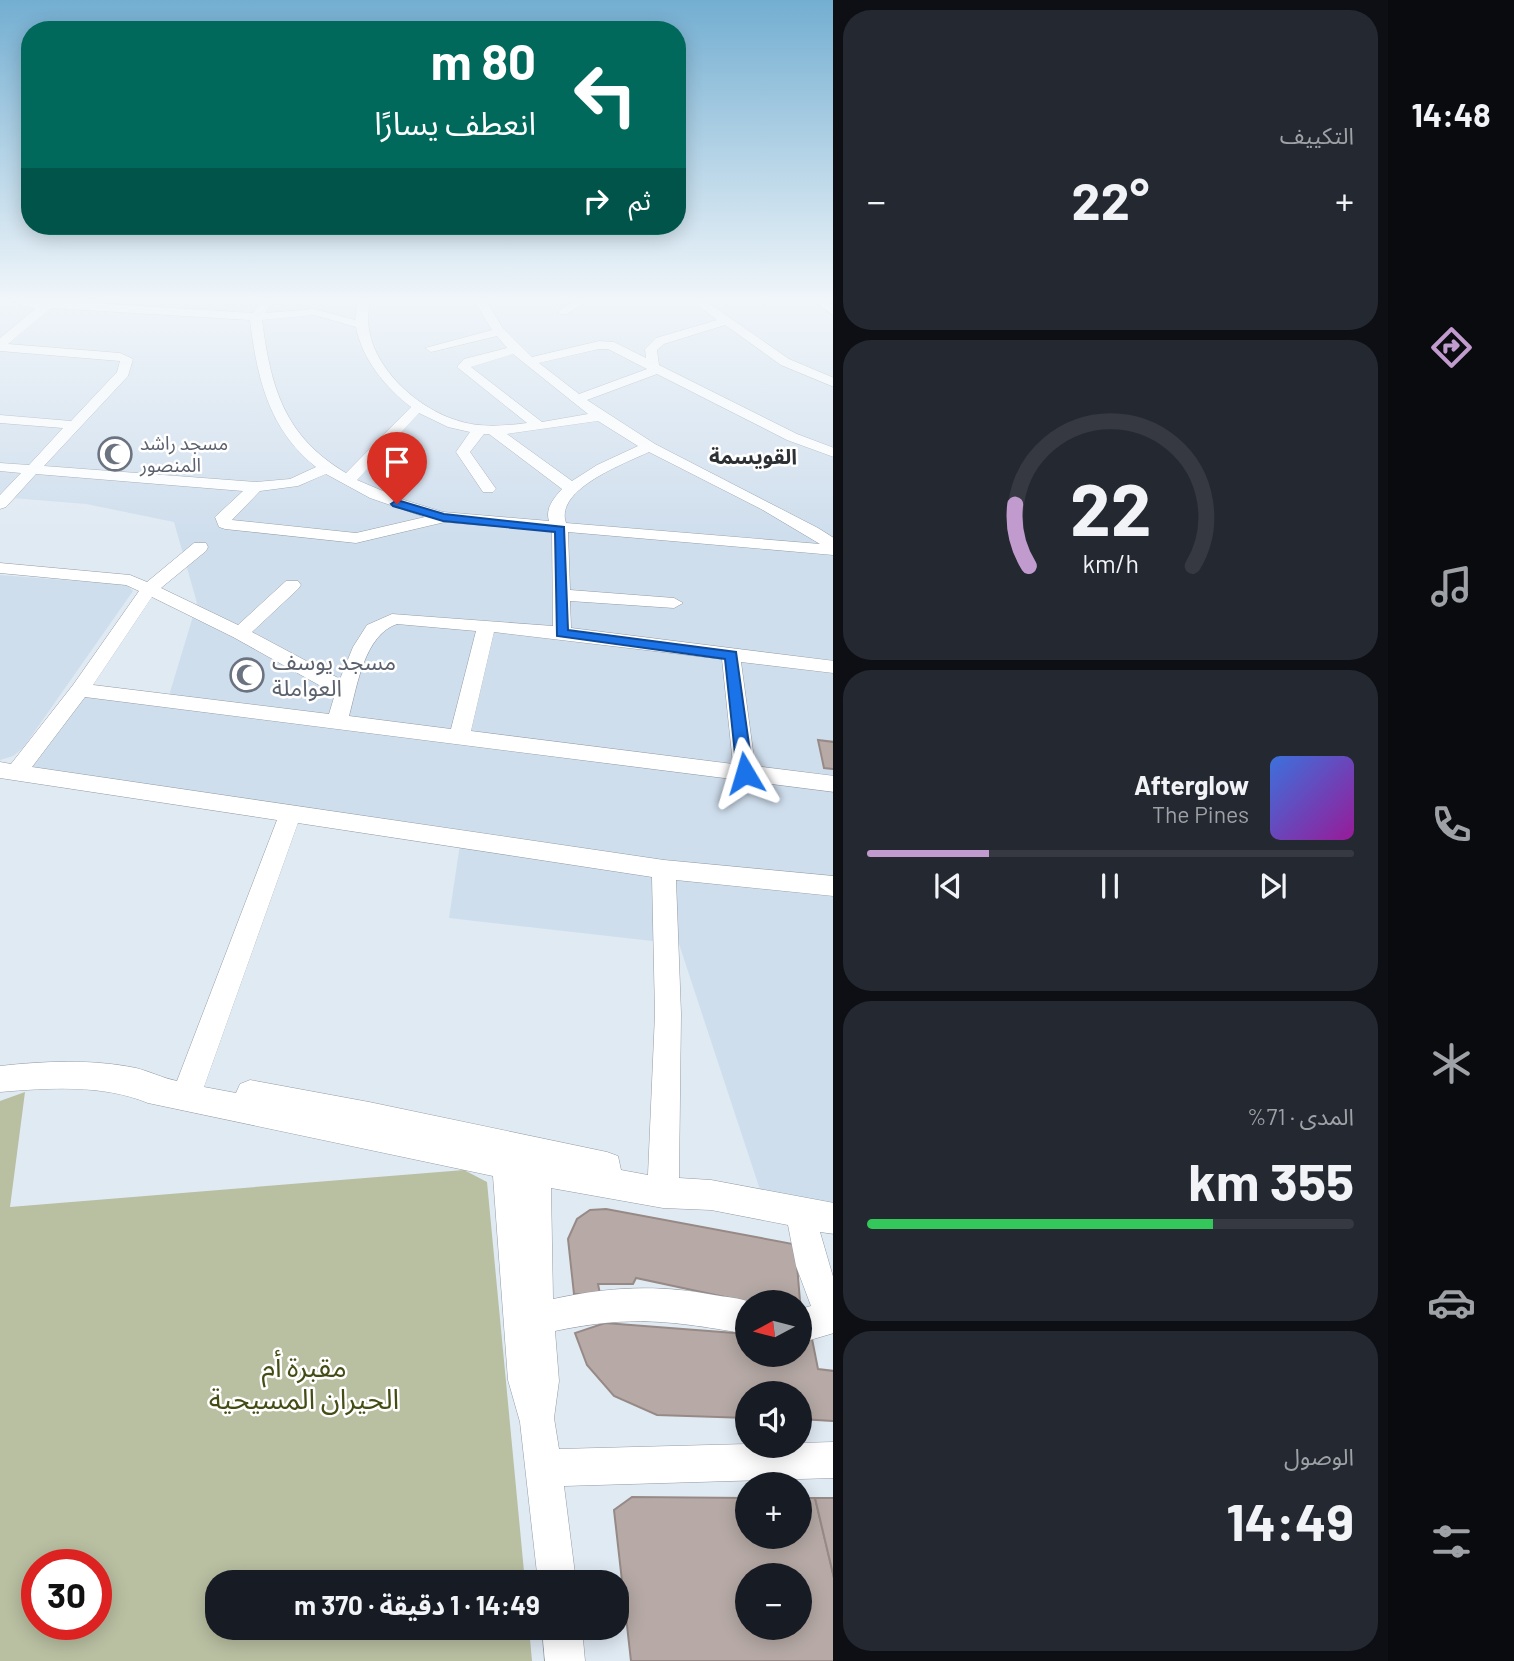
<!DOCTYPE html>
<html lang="ar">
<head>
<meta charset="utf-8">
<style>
	:root { --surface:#171b24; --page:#242831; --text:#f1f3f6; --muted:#9ea1a6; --line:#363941; --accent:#c19bce }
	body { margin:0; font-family:Barlow,"Noto Sans Arabic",sans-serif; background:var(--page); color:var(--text); direction:rtl; height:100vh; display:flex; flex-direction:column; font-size:26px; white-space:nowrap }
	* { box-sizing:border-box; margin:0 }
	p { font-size:23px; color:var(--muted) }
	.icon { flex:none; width:38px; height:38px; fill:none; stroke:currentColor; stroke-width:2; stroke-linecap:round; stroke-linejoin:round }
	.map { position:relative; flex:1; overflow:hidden; direction:ltr }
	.panel { display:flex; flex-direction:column; gap:10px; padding:10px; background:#0d0f14; width:555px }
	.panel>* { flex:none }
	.hud { position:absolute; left:21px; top:21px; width:665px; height:214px; border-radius:28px; box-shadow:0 4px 18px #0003; direction:rtl; background:#00695c; color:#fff; overflow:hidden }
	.needle { width:46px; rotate:263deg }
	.fabs { position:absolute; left:735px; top:1290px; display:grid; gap:14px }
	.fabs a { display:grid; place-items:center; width:77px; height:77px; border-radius:50%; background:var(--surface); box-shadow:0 4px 18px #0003; font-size:35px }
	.speed { position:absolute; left:21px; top:1549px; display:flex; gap:14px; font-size:35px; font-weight:700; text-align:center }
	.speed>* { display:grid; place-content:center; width:91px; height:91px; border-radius:50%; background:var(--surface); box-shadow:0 4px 18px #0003; line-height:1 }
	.speed .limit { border:10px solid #d22; background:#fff; color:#111 }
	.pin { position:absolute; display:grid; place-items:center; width:60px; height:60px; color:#fff; margin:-72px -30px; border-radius:50% 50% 50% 0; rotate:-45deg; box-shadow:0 0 7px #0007 }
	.pin .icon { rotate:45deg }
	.me { position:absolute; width:77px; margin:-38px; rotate:353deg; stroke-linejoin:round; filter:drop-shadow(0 0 5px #0008) }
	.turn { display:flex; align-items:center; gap:24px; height:147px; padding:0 35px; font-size:32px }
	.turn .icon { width:91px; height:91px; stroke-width:2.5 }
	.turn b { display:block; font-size:49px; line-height:60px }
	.then { display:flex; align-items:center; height:66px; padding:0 35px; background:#0003; gap:14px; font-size:26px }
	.big { font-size:52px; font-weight:700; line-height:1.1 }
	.panel .tile { flex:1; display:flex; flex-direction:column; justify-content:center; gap:10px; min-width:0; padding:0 24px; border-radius:28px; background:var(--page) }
	.panel .dial { align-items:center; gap:0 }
	.dial svg { height:182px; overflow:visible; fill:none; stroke:var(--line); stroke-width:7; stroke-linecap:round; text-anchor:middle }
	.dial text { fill:var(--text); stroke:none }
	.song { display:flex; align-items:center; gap:21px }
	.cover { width:84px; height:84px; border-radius:10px; background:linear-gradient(135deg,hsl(220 70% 55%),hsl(300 70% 35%)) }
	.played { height:7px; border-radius:4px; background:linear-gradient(90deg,var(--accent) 25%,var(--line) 25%) }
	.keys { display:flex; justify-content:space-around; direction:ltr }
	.heat { display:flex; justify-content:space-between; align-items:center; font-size:38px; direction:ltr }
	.charge { height:10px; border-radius:5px; background:linear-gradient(90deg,#34c759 71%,var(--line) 0) }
	.trip { position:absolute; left:205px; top:1570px; width:424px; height:70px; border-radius:28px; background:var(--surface); box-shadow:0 4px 18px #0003; font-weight:700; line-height:70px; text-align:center; direction:rtl }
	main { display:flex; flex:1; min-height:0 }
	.menu { display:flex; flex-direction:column; width:126px; justify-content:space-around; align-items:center; background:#090b0e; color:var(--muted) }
	.menu .icon { width:49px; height:49px }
	.menu .active { color:var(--accent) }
	.menu b { font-size:32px; color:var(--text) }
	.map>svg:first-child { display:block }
	.built { fill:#cfdeed }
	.green { fill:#b9bfa1; fill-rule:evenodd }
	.building { fill:#b7aaa6; stroke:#978a86; stroke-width:2; fill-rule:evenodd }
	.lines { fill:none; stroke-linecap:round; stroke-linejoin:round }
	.minor-casing { stroke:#949ca5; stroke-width:1 }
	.minor { fill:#fff; fill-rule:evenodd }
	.route { fill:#1a73e8; stroke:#114b97; stroke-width:2 }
	.labels { text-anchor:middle; stroke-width:5; stroke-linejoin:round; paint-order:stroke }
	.far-worship-label { font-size:19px; fill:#5b616d; stroke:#fff; text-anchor:start }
	.far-neighbourhood-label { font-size:21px; font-weight:bold; fill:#2d3134; stroke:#fff }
	.worship-label { font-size:23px; fill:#5b616d; stroke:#fff; text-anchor:start }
	.near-park-label { font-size:28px; fill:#454d15; stroke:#fff }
</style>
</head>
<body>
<main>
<nav class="menu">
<b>14:48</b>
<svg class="icon active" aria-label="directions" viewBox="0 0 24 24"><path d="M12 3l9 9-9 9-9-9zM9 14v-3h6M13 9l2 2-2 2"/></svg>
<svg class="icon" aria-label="music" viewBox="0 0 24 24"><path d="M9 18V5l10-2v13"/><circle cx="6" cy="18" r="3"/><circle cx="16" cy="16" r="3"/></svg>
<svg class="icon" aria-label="phone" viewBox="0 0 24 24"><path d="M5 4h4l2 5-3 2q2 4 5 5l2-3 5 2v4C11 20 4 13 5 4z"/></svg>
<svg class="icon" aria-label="climate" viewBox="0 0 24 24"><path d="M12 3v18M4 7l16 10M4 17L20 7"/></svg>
<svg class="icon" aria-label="car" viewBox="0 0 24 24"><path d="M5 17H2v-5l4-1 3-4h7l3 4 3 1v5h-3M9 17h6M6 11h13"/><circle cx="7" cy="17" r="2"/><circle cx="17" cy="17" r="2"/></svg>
<svg class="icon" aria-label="filters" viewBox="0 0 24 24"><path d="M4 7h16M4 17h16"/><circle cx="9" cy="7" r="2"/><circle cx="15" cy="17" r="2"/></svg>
</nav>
<section class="panel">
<div class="tile"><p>التكييف</p>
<div class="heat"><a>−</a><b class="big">22°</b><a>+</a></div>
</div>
<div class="tile dial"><svg viewBox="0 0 100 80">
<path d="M14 69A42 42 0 1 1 86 69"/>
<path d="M14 69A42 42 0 0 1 8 42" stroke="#c19bce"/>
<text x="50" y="56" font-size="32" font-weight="700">22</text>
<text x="50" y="72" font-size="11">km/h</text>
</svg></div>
<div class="tile">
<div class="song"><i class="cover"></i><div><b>Afterglow</b><p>The Pines</p></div></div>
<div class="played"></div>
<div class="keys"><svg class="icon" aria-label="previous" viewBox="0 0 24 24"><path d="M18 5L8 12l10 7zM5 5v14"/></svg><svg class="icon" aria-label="pause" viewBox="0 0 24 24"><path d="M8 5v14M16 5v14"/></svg><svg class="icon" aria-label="next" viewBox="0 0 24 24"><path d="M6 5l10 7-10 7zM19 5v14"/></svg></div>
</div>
<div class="tile"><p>المدى · 71%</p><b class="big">355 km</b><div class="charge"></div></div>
<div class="tile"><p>الوصول</p><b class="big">14:49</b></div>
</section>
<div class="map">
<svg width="834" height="1661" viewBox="0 0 834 1661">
	<rect width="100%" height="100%" fill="#e0eaf3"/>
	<!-- built -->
	<g class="built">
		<path d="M0,302H833V1213L764,1202L679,944L449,918L460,844L16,776L76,693L167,702L197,603L174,522L86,504L0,497Z"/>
		<path d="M0,575L127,585L133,591L23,748L13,756L0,760Z"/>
	</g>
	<!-- green -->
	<path class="green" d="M25,1092L10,1207L464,1170L487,1182L525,1582H217V1628H529L532,1661H0V1101ZM37,1564H96V1624H37Z"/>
	<!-- building -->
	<g class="building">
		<path d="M818,740L834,742V769L824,768Z"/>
		<path d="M606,1209L793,1244L796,1253L801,1313L800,1302H748L636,1278L633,1284H598L600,1294H574L568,1239L577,1219L590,1210Z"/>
		<path d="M605,1323L747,1334V1354H800V1338L812,1339L818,1369L834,1371V1421L800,1419V1393H747V1418L657,1415L614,1396L587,1365L575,1333Z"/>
		<path d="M632,1497L747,1498V1536H800V1498H815L834,1578V1661H631L614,1510ZM747,1575H800V1628H747Z"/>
		<path d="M815,1498H834V1578Z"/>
	</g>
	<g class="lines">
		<defs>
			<g id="minor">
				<path d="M13,302H78L253,313L261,302H272L265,313L314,309L355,320L358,302H370C357,354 411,406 456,420C478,428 504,426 527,423L457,367L464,359L507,348L497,336L431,352L425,348L492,330L475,302H487L502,327L532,357L599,341L614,342L646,358L645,349L656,338L717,320L694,302H707L789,359L834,378V387L781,365L725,325L664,344L657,350L659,365L797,434L834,448V457L787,440L657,374L587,400L655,444L818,528L834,538V555L568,532L570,590L674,598L683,603L674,608L570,601L571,628L834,661V673L741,662L755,766L834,776V792L85,697L32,767L664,860L834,876V896L676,880L681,1014L679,1178L711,1180L834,1203V1234L820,1232L834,1280V1333L800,1343V1309L811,1306L796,1266L788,1225L711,1210L663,1208L551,1188L553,1299C608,1287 658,1284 714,1295C726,1297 739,1298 751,1302H747V1334C672,1321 632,1315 555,1331L559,1381L554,1418L559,1449L747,1444L800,1446V1443L834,1442V1478L564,1486L576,1582H538L520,1422L508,1380L493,1176L148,1103C102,1084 49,1088 0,1092V1066C45,1061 92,1059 136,1068C149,1071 162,1078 177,1081L277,820L0,778V762L11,764L73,685L139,591L126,585L0,573V563L130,575L147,582L194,543H206L208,547L206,551L161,588L238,625L286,581H298L301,585L298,589L252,632L340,679L353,647L367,625L392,614L553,626L552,531L445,522L356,543L225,529L219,527L215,517L243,491L36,474L6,507L0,509V495L21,473L0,471V463L29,465L63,428L0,423V415L71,421L117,372L120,361L0,351V338L35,309ZM51,308L250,320C257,378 269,430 316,467L290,479L256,482L44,466L128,376L133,359L120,353L8,344ZM314,315L356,327C362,359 385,387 411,407L346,473C284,436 271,388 262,320ZM599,349H608L647,369L579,394L539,363ZM513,354L588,414L542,422L471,367ZM419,413L448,427L470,432L456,452L483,492H493L496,489L470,452L484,434H489L562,489C554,498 545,508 549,521L443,512L404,500L357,480ZM598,421L638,446L597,465L572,481L507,434ZM649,452L761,509L820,544L566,523C554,489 626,463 649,452ZM326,474L370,498L425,517L356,533L232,520L260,491L298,486ZM152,597L233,637L335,694L329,714L93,685ZM397,624L476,631L451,729L349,716C357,687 364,635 397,624ZM494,632L722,659L733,764L471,731ZM298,823L652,877L655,1014L648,1175L621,1170L618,1156L607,1152L369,1102L250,1080L240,1084L236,1093L204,1087Z"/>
				<path d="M572,302H586L567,314H559V310Z"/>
				<path d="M816,302H828L834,306V316Z"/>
				<path d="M542,1628H582L585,1661H545Z"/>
			</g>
		</defs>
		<!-- minor casing -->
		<use href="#minor" class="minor-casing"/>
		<!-- minor -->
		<use href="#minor" class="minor"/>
	</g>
	<!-- sky -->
	<linearGradient id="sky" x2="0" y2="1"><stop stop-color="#73aed1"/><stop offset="0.56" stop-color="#f1f6fa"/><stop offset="1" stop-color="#f1f6fa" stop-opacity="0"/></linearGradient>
	<rect width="834" height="535" fill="url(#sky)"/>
	<!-- route -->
	<path class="route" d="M397,500L444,514L564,527L568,630L736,652L753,773L750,777H740L737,773L725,659L557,636L555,532L443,521L393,506L391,504Z"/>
	<!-- icons -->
	<defs>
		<symbol id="mosque-ring" viewBox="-11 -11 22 22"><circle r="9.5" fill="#fff" stroke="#6b7280" stroke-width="1.5"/><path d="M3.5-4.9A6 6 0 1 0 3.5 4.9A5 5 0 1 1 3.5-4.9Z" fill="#6b7280"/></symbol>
	</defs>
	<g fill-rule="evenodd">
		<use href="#mosque-ring" x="96" y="435" width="38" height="38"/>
		<use href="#mosque-ring" x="228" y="656" width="38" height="38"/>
	</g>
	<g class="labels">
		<!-- far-worship labels -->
		<g class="far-worship-label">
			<text x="140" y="450">مسجد راشد<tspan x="140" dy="22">المنصور</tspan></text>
		</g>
		<!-- far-neighbourhood labels -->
		<g class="far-neighbourhood-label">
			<text x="753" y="464">القويسمة</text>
		</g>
		<!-- worship labels -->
		<g class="worship-label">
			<text x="272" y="670">مسجد يوسف<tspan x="272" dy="26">العواملة</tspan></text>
		</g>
		<!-- near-park labels -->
		<g class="near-park-label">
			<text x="304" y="1377">مقبرة أم<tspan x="304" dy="32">الحيران المسيحية</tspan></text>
		</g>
	</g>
</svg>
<div class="fabs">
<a><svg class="needle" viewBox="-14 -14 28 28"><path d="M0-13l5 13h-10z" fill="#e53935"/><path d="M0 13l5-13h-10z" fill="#9ea1a6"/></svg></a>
<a><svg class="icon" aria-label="sound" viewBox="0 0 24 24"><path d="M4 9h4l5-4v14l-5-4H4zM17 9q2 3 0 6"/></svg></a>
<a>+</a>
<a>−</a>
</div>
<div class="speed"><div class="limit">30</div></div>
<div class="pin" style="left:397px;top:504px;background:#d93025"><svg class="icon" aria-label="arrive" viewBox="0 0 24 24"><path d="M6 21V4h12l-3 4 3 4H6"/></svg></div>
<svg class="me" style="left:745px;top:773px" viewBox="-20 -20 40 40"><path d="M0-17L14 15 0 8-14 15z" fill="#1a73e8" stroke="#fff" stroke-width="4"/></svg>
<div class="trip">14:49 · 1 دقيقة · 370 m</div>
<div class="hud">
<div class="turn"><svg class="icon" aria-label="left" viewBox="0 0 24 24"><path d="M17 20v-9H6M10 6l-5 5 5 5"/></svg><div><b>80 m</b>انعطف يسارًا</div></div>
<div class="then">ثم<svg class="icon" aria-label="right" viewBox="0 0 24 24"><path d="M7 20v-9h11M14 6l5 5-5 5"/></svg></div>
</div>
</div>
</main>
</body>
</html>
